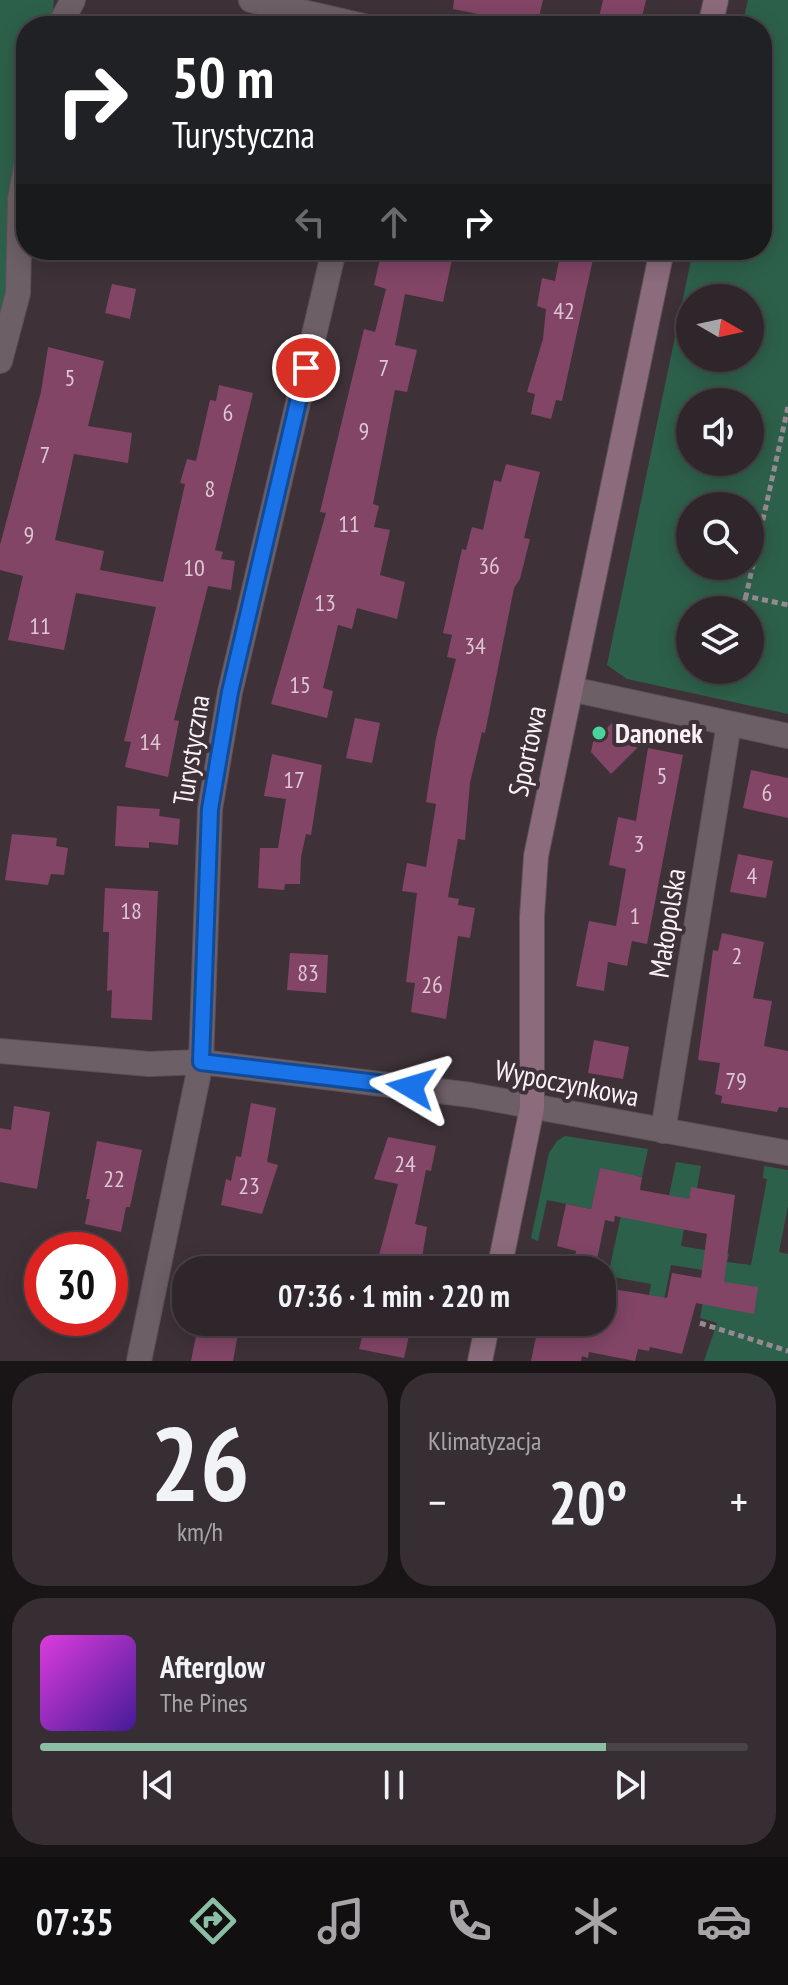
<!DOCTYPE html>
<html lang="pl">
<head>
<meta charset="utf-8">
<style>
	:root { --surface:#2e262a; --page:#362e32; --text:#f1f3f6; --muted:#a7a5a8; --line:#494347; --accent:#8abfa5 }
	body { margin:0; font-family:"PT Sans Narrow",sans-serif; background:var(--page); color:var(--text); height:100vh; display:flex; flex-direction:column; font-size:30px; white-space:nowrap }
	* { box-sizing:border-box; margin:0 }
	p { font-size:26px; color:var(--muted) }
	.icon { flex:none; width:44px; height:44px; fill:none; stroke:currentColor; stroke-width:2; stroke-linecap:round; stroke-linejoin:round }
	.map { position:relative; height:1361px; overflow:hidden }
	.drawer { display:flex; flex-direction:column; gap:12px; padding:12px; background:#191517; flex:1 }
	.drawer>* { flex:none }
	.banner { position:absolute; left:16px; top:16px; width:756px; height:244px; border-radius:32px; box-shadow:0 4px 20px #0003,0 0 0 2px var(--line); background:#202124; color:#fff; overflow:hidden }
	.needle { width:52px; rotate:99deg }
	.controls { position:absolute; left:676px; top:284px; display:grid; gap:16px }
	.controls a { display:grid; place-items:center; width:88px; height:88px; border-radius:50%; background:var(--surface); box-shadow:0 4px 20px #0003,0 0 0 2px var(--line); font-size:40px }
	.speed { position:absolute; left:24px; top:1232px; display:flex; gap:16px; font-size:40px; font-weight:700; text-align:center }
	.speed>* { display:grid; place-content:center; width:104px; height:104px; border-radius:50%; background:var(--surface); box-shadow:0 4px 20px #0003,0 0 0 2px var(--line); line-height:1 }
	.speed .limit { border:12px solid #d22; background:#fff; color:#111 }
	.pin { position:absolute; display:grid; place-items:center; width:68px; height:68px; color:#fff; margin:-34px; border:4px solid #fff; border-radius:50%; box-shadow:0 2px 8px #0007 }
	.me { position:absolute; width:88px; margin:-44px; rotate:277deg; stroke-linejoin:round; filter:drop-shadow(0 0 6px #0008) }
	.turn { display:flex; align-items:center; gap:28px; height:168px; padding:0 24px; font-size:36px }
	.turn .icon { width:104px; height:104px; stroke-width:2.5 }
	.turn b { display:block; font-size:56px; line-height:68px }
	.lanes { display:flex; align-items:center; height:76px; padding:0 24px; background:#0003; justify-content:center; gap:40px; direction:ltr }
	.lanes .off { opacity:.35 }
	.big { font-size:60px; font-weight:700; line-height:1.1 }
	.drawer .widget { flex:1; display:flex; flex-direction:column; justify-content:center; gap:12px; min-width:0; padding:0 28px; border-radius:32px; background:var(--page) }
	.drawer .dial { align-items:center; gap:0 }
	.dial b { font-size:104px; line-height:1 }
	.song { display:flex; align-items:center; gap:24px }
	.cover { width:96px; height:96px; border-radius:12px; background:linear-gradient(135deg,hsl(300 70% 55%),hsl(260 70% 35%)) }
	.played { height:8px; border-radius:4px; background:linear-gradient(90deg,var(--accent) 80%,var(--line) 80%) }
	.keys { display:flex; justify-content:space-around; direction:ltr }
	.heat { display:flex; justify-content:space-between; align-items:center; font-size:44px; direction:ltr }
	.drawer .tiles { flex:1; display:grid; gap:12px; grid-template-columns:1fr 1fr }
	.widget:last-child { grid-column:span 2 }
	.trip { position:absolute; left:172px; top:1256px; width:444px; height:80px; border-radius:32px; background:var(--surface); box-shadow:0 4px 20px #0003,0 0 0 2px var(--line); font-weight:700; line-height:80px; text-align:center }
	.tab-bar { display:flex; height:128px; justify-content:space-around; align-items:center; background:#120f11; color:var(--muted) }
	.tab-bar .icon { width:56px; height:56px }
	.tab-bar .on { color:var(--accent) }
	.tab-bar b { font-size:36px; color:var(--text) }
	.map>svg:first-child { display:block }
	.green { fill:#2d604a; fill-rule:evenodd }
	.building { fill:#824566 }
	.lines { fill:none; stroke-linecap:round; stroke-linejoin:round }
	.street-casing { stroke:#5c5157; stroke-width:26 }
	.secondary-casing { stroke:#5c5157; stroke-width:26 }
	.path { stroke:#948a8f; stroke-width:5; stroke-dasharray:6 4; stroke-linecap:butt }
	.street { stroke:#6d5f66; stroke-width:24 }
	.secondary { stroke:#8b6b7c; stroke-width:24 }
	.route-casing { stroke:#114b97; stroke-width:20 }
	.route { stroke:#1a73e8; stroke-width:14 }
	.poi-dot { fill:#48d49d; stroke:#3e3238; stroke-width:3 }
	.labels { text-anchor:middle; stroke-width:8; stroke-linejoin:round; paint-order:stroke }
	.number-label { font-size:24px; fill:#ddc7d2 }
	.poi-label { font-size:28px; font-weight:bold; fill:#fbf2f6; stroke:#3e3238; text-anchor:start }
	.street-label { font-size:28px; fill:#fbf2f6; stroke:#3e3238 }
</style>
</head>
<body>
<div class="map">
<svg width="788" height="1361" viewBox="0 0 788 1361">
	<rect width="100%" height="100%" fill="#3e3238"/>
	<!-- green -->
	<g class="green">
		<path d="M0,0H54L51,26H26V167L0,361Z"/>
		<path d="M748,0H788V714L627,679L607,665L693,250H762V26H742ZM690,298H750V358H690ZM690,402H750V462H690ZM690,506H750V566H690ZM690,610H750V670H690Z"/>
		<path d="M565,1136L648,1149L642,1177L600,1169L591,1209L547,1200L538,1241L531,1238L549,1153L557,1141Z"/>
		<path d="M676,1162L701,1166L697,1188H691L681,1246L729,1254L727,1262L751,1265L767,1179L763,1178L764,1166L788,1170V1206L779,1252L788,1254V1361H704L717,1323L700,1318L709,1271L671,1265L657,1335L642,1332L651,1284L608,1276L621,1215L663,1225Z"/>
	</g>
	<!-- building -->
	<g class="building">
		<path d="M454,0H543L537,26L453,9Z"/>
		<path d="M603,0H646L640,26H597Z"/>
		<path d="M382,250H454L443,302L405,294L395,345L417,350L407,392L395,390L373,504L379,506L374,527L390,530L380,575L405,582L397,619L357,608L352,629L338,625L323,688L333,691L327,718L271,704L326,513L320,512L364,329L375,332L386,289L374,285Z"/>
		<path d="M561,250H595L562,401L556,400L551,419L531,414L535,394L527,392L543,339L546,309L537,306L542,278L555,281Z"/>
		<path d="M112,284L136,289L130,319L105,313Z"/>
		<path d="M48,347L104,361L88,426L132,433L128,463L74,454L55,540L104,551L100,570L163,582L185,484L180,483L187,459L196,461L210,400L216,401L219,385L253,393L215,550L223,552L221,559L235,561L231,590L208,586L174,720L179,721L168,777L125,767L131,742L124,741L156,607L76,593L64,650L8,640L23,576L0,570V545L41,392Z"/>
		<path d="M506,464L540,472L524,538L530,539L520,579L514,588L485,733L482,732L470,783L465,840L458,839L448,897L459,899L458,905L475,908L470,938L458,936L446,1019L411,1012L415,983L406,982L417,893L402,891L407,863L426,867L436,804L426,802L436,738L456,659L447,657L452,635L443,633L462,549L466,550L472,527L483,530L494,480L501,482Z"/>
		<path d="M355,718L380,723L372,763L346,758Z"/>
		<path d="M612,723L637,748L611,774L591,752L593,742Z"/>
		<path d="M648,748L683,755L647,944L632,941L627,966L608,962L604,991L576,986L589,921L616,926L626,869L609,865L618,817L636,821Z"/>
		<path d="M272,754L322,765L311,835L306,834L301,857L300,884H285L284,890L258,888L260,848H278L286,799L264,796Z"/>
		<path d="M751,770L788,778V818L743,808Z"/>
		<path d="M117,806L160,809L159,816L180,819L178,845L149,842V848L115,846Z"/>
		<path d="M12,834L57,838L56,846L68,848L64,875L51,874L48,885L5,880Z"/>
		<path d="M738,854L773,861L766,898L730,892Z"/>
		<path d="M105,888L158,891L152,1020L111,1018L112,990L107,991L109,932H103Z"/>
		<path d="M722,933L764,942L753,998L772,1001L764,1046L788,1051V1108L779,1107L777,1112L721,1103L722,1096L715,1094L720,1063L698,1060L713,950L718,951Z"/>
		<path d="M290,953L328,955L326,993L287,990Z"/>
		<path d="M594,1040L629,1047L623,1079L588,1073Z"/>
		<path d="M251,1103L276,1108L267,1162L278,1165L262,1214L221,1205L226,1179L231,1181L236,1156L241,1157Z"/>
		<path d="M14,1106L50,1112L37,1189L0,1182V1128L11,1130Z"/>
		<path d="M388,1137L436,1146L431,1171L426,1170L415,1224L427,1227L420,1270H375L398,1184L374,1179Z"/>
		<path d="M97,1141L142,1150L130,1207H126L121,1232L85,1224L90,1199H86Z"/>
		<path d="M600,1168L642,1177L640,1190L689,1199L691,1187L735,1195L724,1282L758,1287L754,1314L696,1303L682,1354L650,1347L649,1351L638,1349L635,1361L589,1352L588,1358L582,1356L581,1361H531L539,1322H602L607,1288L667,1298L672,1273L701,1278L707,1234L615,1216L614,1222L605,1220L595,1270H574L576,1251L557,1246L566,1204L591,1209Z"/>
		<path d="M366,1322H412L404,1358L359,1349Z"/>
		<path d="M198,1326L238,1334L233,1361H191Z"/>
	</g>
	<g class="lines">
		<defs>
			<g id="street">
				<path d="M251,0L363,26"/>
				<path d="M59,26L73,0"/>
				<path d="M0,361L18,293L20,199L26,167"/>
				<path d="M571,689L788,736"/>
				<path d="M0,1051L149,1064L201,1062L471,1095L788,1153"/>
				<path d="M663,1131L729,724"/>
				<path d="M139,1361L201,1062L210,809L230,692L334,250"/>
			</g>
			<g id="secondary">
				<path d="M710,26L716,0"/>
				<path d="M499,1270L532,1108V916L536,856L662,250"/>
				<path d="M480,1361L488,1322"/>
			</g>
		</defs>
		<!-- street casing -->
		<use href="#street" class="street-casing"/>
		<!-- secondary casing -->
		<use href="#secondary" class="secondary-casing"/>
		<!-- path -->
		<g class="path">
			<path d="M788,407L746,596L788,605"/>
			<path d="M742,610L746,596"/>
			<path d="M700,1323L788,1351"/>
		</g>
		<!-- street -->
		<use href="#street" class="street"/>
		<!-- secondary -->
		<use href="#secondary" class="secondary"/>
	</g>
	<g class="lines">
		<defs>
			<path id="route" d="M306,368L230,692L210,809L201,1062L411,1087"/>
		</defs>
		<!-- route casing -->
		<use href="#route" class="route-casing"/>
		<!-- route -->
		<use href="#route" class="route"/>
	</g>
	<!-- markers -->
	<circle class="poi-dot" cx="599" cy="733" r="8"/>
	<g class="labels">
		<!-- number labels -->
		<g class="number-label">
			<text x="564" y="319">42</text>
			<text x="384" y="376">7</text>
			<text x="70" y="386">5</text>
			<text x="228" y="421">6</text>
			<text x="364" y="439">9</text>
			<text x="45" y="463">7</text>
			<text x="210" y="497">8</text>
			<text x="349" y="532">11</text>
			<text x="29" y="543">9</text>
			<text x="489" y="574">36</text>
			<text x="194" y="576">10</text>
			<text x="325" y="611">13</text>
			<text x="40" y="634">11</text>
			<text x="475" y="654">34</text>
			<text x="300" y="693">15</text>
			<text x="150" y="750">14</text>
			<text x="662" y="784">5</text>
			<text x="294" y="788">17</text>
			<text x="767" y="801">6</text>
			<text x="639" y="852">3</text>
			<text x="752" y="884">4</text>
			<text x="131" y="919">18</text>
			<text x="635" y="924">1</text>
			<text x="737" y="964">2</text>
			<text x="308" y="981">83</text>
			<text x="432" y="993">26</text>
			<text x="736" y="1089">79</text>
			<text x="405" y="1172">24</text>
			<text x="114" y="1187">22</text>
			<text x="249" y="1194">23</text>
		</g>
		<!-- poi labels -->
		<g class="poi-label">
			<text x="615" y="743">Danonek</text>
		</g>
		<!-- street labels -->
		<g class="street-label">
			<text transform="translate(191 750) rotate(-81)" y="10">Turystyczna</text>
			<text transform="translate(527 751) rotate(-78)" y="10">Sportowa</text>
			<text transform="translate(667 923) rotate(-81)" y="10">Małopolska</text>
			<text transform="translate(567 1083) rotate(11)" y="10">Wypoczynkowa</text>
		</g>
	</g>
</svg>
<div class="controls">
<a><svg class="needle" viewBox="-14 -14 28 28"><path d="M0-13l5 13h-10z" fill="#e53935"/><path d="M0 13l5-13h-10z" fill="#a7a5a8"/></svg></a>
<a><svg class="icon" aria-label="sound" viewBox="0 0 24 24"><path d="M4 9h4l5-4v14l-5-4H4zM17 9q2 3 0 6"/></svg></a>
<a><svg class="icon" aria-label="search" viewBox="0 0 24 24"><circle cx="10" cy="10" r="6"/><path d="M15 15l6 6"/></svg></a>
<a><svg class="icon" aria-label="layers" viewBox="0 0 24 24"><path d="M12 4l9 5-9 5-9-5zM3 14l9 5 9-5"/></svg></a>
</div>
<div class="speed"><div class="limit">30</div></div>
<div class="pin" style="left:306px;top:368px;background:#d93025"><svg class="icon" aria-label="arrive" viewBox="0 0 24 24"><path d="M6 21V4h12l-3 4 3 4H6"/></svg></div>
<svg class="me" style="left:411px;top:1087px" viewBox="-20 -20 40 40"><path d="M0-17L14 15 0 8-14 15z" fill="#1a73e8" stroke="#fff" stroke-width="4"/></svg>
<div class="trip">07:36 · 1 min · 220 m</div>
<div class="banner">
<div class="turn"><svg class="icon" aria-label="right" viewBox="0 0 24 24"><path d="M7 20v-9h11M14 6l5 5-5 5"/></svg><div><b>50 m</b>Turystyczna</div></div>
<div class="lanes"><svg class="icon off" aria-label="left" viewBox="0 0 24 24"><path d="M17 20v-9H6M10 6l-5 5 5 5"/></svg><svg class="icon off" aria-label="ahead" viewBox="0 0 24 24"><path d="M12 20V5M6 11l6-6 6 6"/></svg><svg class="icon" aria-label="right" viewBox="0 0 24 24"><path d="M7 20v-9h11M14 6l5 5-5 5"/></svg></div>
</div>
</div>
<section class="drawer">
<div class="tiles">
<div class="widget dial"><b>26</b><p>km/h</p></div>
<div class="widget"><p>Klimatyzacja</p>
<div class="heat"><a>−</a><b class="big">20°</b><a>+</a></div>
</div>
<div class="widget">
<div class="song"><i class="cover"></i><div><b>Afterglow</b><p>The Pines</p></div></div>
<div class="played"></div>
<div class="keys"><svg class="icon" aria-label="previous" viewBox="0 0 24 24"><path d="M18 5L8 12l10 7zM5 5v14"/></svg><svg class="icon" aria-label="pause" viewBox="0 0 24 24"><path d="M8 5v14M16 5v14"/></svg><svg class="icon" aria-label="next" viewBox="0 0 24 24"><path d="M6 5l10 7-10 7zM19 5v14"/></svg></div>
</div>
</div>
</section>
<nav class="tab-bar">
<b>07:35</b>
<svg class="icon on" aria-label="directions" viewBox="0 0 24 24"><path d="M12 3l9 9-9 9-9-9zM9 14v-3h6M13 9l2 2-2 2"/></svg>
<svg class="icon" aria-label="music" viewBox="0 0 24 24"><path d="M9 18V5l10-2v13"/><circle cx="6" cy="18" r="3"/><circle cx="16" cy="16" r="3"/></svg>
<svg class="icon" aria-label="phone" viewBox="0 0 24 24"><path d="M5 4h4l2 5-3 2q2 4 5 5l2-3 5 2v4C11 20 4 13 5 4z"/></svg>
<svg class="icon" aria-label="climate" viewBox="0 0 24 24"><path d="M12 3v18M4 7l16 10M4 17L20 7"/></svg>
<svg class="icon" aria-label="car" viewBox="0 0 24 24"><path d="M5 17H2v-5l4-1 3-4h7l3 4 3 1v5h-3M9 17h6M6 11h13"/><circle cx="7" cy="17" r="2"/><circle cx="17" cy="17" r="2"/></svg>
</nav>
</body>
</html>
